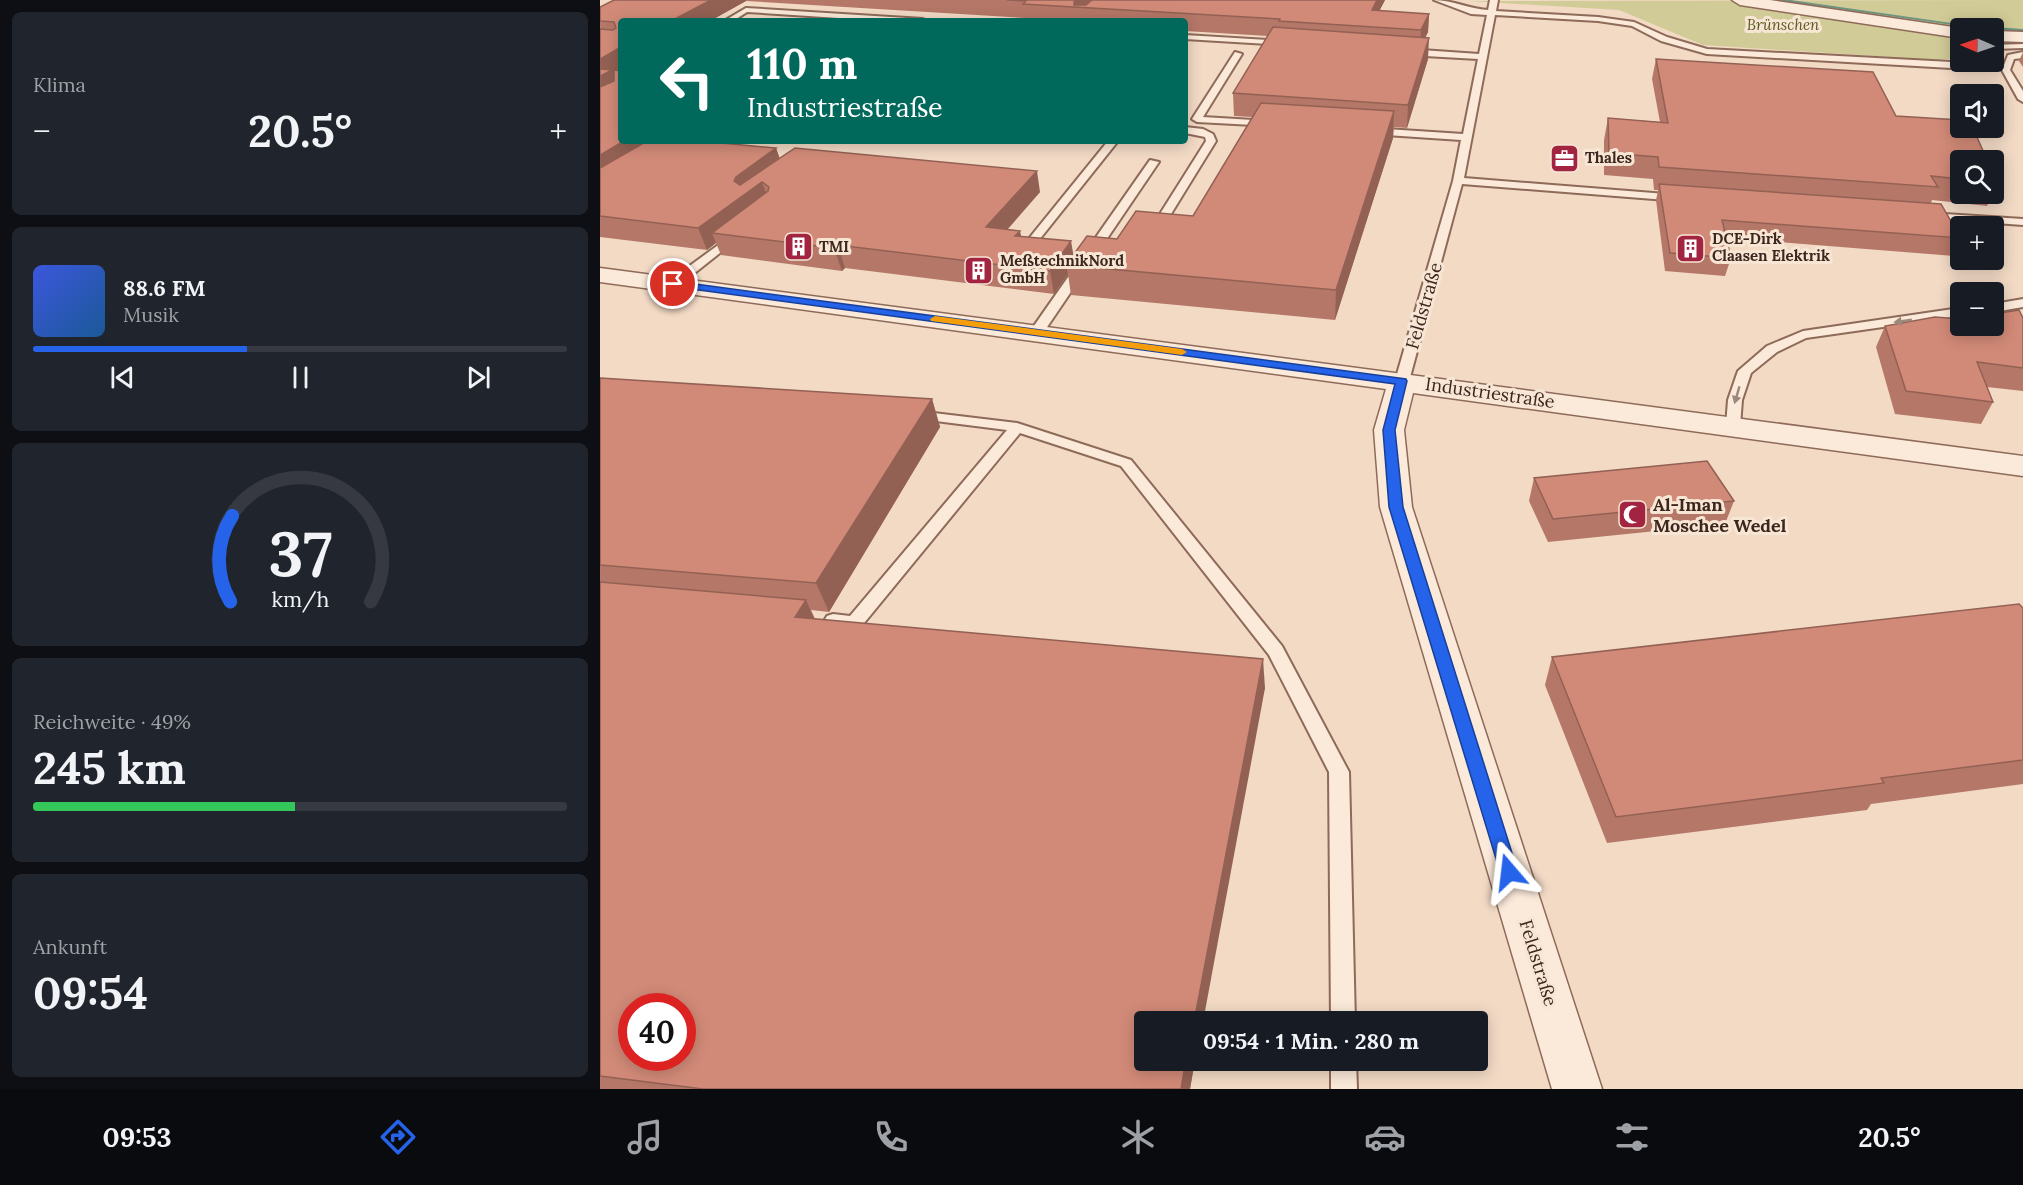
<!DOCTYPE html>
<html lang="de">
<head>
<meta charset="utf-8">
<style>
	:root { --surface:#171b24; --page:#20242c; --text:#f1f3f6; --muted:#9ea1a6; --line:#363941; --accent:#2563eb }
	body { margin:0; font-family:Lora,serif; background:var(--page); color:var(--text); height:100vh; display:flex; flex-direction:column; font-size:22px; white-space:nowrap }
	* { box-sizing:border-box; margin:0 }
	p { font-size:20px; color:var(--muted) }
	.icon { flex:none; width:33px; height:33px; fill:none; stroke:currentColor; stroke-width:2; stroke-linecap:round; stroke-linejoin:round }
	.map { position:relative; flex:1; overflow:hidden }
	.details { display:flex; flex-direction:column; gap:12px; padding:12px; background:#0d0f14; width:600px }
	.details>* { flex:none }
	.top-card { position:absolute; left:18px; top:18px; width:570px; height:126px; border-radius:6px; box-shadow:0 3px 15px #0003; background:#00695c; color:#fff; overflow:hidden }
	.needle { width:39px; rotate:272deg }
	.buttons { position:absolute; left:1350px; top:18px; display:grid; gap:12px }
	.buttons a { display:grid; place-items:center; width:54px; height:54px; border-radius:6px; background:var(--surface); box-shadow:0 3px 15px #0003; font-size:30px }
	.speed { position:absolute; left:18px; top:993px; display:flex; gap:12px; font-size:30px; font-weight:700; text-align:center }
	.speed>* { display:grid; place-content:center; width:78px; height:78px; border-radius:50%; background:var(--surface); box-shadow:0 3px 15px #0003; line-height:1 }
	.speed .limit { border:9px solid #d22; background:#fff; color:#111 }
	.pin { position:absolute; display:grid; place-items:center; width:51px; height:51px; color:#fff; margin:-26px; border:3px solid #fff; border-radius:50%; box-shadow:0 2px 6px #0007 }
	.me { position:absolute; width:66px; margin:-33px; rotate:343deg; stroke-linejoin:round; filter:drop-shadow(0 0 4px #0008) }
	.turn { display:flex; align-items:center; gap:21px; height:126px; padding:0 30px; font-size:27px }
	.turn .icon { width:78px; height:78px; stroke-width:2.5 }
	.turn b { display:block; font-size:42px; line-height:51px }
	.big { font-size:45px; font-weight:700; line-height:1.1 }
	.details .card { flex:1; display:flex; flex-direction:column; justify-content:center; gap:9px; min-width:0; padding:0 21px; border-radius:9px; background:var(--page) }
	.details .dial { align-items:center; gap:0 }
	.dial svg { height:156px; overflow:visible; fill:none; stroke:var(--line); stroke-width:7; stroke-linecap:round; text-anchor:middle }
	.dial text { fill:var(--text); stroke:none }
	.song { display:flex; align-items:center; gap:18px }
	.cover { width:72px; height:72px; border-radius:9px; background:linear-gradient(135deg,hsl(230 70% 55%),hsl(210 70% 35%)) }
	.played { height:6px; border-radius:3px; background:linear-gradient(90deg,var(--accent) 40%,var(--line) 40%) }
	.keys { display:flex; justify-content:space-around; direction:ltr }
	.heat { display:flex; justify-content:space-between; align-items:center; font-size:33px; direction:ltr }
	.charge { height:9px; border-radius:4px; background:linear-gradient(90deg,#34c759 49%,var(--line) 0) }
	.trip { position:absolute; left:534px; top:1011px; width:354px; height:60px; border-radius:6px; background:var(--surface); box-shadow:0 3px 15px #0003; font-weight:700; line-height:60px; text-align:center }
	.tabs { display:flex; height:96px; justify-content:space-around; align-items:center; background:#090b0e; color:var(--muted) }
	.tabs .icon { width:42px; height:42px }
	.tabs .active { color:var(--accent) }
	.tabs b { font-size:27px; color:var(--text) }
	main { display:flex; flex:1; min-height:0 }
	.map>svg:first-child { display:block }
	.green { fill:#d1cb97 }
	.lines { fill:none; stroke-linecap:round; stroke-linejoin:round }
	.stream { fill:#6c9481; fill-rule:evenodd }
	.service-casing { stroke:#8e6a59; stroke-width:4 }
	.minor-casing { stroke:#8e6a59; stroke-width:3 }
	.tertiary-casing { stroke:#8e6a59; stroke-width:3 }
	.service { fill:#fbe9d9; fill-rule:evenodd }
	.minor { fill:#fbe9d9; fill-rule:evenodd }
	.tertiary { fill:#fbe9d9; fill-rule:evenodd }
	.wall { fill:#b57767; fill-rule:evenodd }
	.shaded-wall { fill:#936154 }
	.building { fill:#d28a78; stroke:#936154; stroke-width:1.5; fill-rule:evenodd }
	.oneway { fill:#9c887c }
	.route { fill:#2563eb; stroke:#184099; stroke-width:1.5 }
	.slow { fill:#f59e0b }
	.labels { text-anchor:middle; stroke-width:6; stroke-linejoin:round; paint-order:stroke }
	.far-park-label { font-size:15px; font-style:italic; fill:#595b23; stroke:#f8e6d5 }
	.far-poi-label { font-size:15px; font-weight:bold; fill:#3d261e; stroke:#f8e6d5; text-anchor:start }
	.street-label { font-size:18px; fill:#3d261e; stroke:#f8e6d5 }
	.poi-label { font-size:18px; font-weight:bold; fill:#3d261e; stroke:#f8e6d5; text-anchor:start }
</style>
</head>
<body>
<main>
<section class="details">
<div class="card"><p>Klima</p>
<div class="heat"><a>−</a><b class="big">20.5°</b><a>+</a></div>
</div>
<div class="card">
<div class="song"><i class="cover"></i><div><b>88.6 FM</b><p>Musik</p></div></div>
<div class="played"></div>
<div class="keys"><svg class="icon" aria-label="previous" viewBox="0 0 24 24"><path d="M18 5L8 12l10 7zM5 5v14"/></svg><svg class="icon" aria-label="pause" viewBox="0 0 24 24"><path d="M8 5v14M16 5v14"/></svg><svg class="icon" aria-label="next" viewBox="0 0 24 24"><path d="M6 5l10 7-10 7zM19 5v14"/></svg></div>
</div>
<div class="card dial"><svg viewBox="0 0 100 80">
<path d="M14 69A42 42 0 1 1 86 69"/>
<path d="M14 69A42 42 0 0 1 15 25" stroke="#2563eb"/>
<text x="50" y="56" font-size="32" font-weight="700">37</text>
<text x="50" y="72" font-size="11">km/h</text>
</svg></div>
<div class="card"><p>Reichweite · 49%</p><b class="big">245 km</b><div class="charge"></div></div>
<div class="card"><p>Ankunft</p><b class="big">09:54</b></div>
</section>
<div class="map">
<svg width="1423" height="1089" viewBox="0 0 1423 1089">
	<rect width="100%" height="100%" fill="#f2dac5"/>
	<!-- green -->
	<path class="green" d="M1423,0V37L1394,36V28H1360V35H1353L1360,49V58L1336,60L1103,45L1019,10L869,1Z"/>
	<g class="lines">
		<!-- stream -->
		<g class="stream">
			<path d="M1176,0H1191L1386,28H1374Z"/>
			<path d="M1394,27L1423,29V33L1394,31L1391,28Z"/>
		</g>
		<defs>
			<g id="service">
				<path d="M834,0C853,0 869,9 888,10L890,0H898L896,11L998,17L1034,22L1067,37L1107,49L1351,62H1383L1351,68L1107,54L1061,41L1032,26L998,21L895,15L864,178L1079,195L1084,198L1079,201L862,184L809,381L802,385L795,381L853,181L861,140L771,134L766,131L771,128L863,134L878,59L807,55L803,52L807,49L879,54L887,15L871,14Z"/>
				<path d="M146,8L323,19L327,21H285L147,12L133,21H124Z"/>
				<path d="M585,35L686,41L690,43L686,45L585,39Z"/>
				<path d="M1423,44V48L1394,49V45Z"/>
				<path d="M635,52L642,54L603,117L670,121L673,122V126L597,122L592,119Z"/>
				<path d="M1423,52V58L1414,59L1410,70L1423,91V102L1418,99L1402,70L1408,55Z"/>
				<path d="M585,127L603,129L613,134L616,141L563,227H555L553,225L606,141L605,137L585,133Z"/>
				<path d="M508,141H518L435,245H427V241Z"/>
				<path d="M550,160L559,162L441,336H431L429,333Z"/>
				<path d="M1329,213L1423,219V225L1325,218V214Z"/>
				<path d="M136,232L142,235L140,237L77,287H69V281Z"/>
				<path d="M1423,299V307L1394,312V304Z"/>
				<path d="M1360,308V316L1206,338L1177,352L1151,373L1142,400L1140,426L1133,430L1126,426L1128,400L1138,371L1167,346L1203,331Z"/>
				<path d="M317,411L417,423L531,460L682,646L749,772L755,1022H731L729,772L669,655L521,466L420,433L260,628L254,630L227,626L224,621L227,616L233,614L250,616L407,430L312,418L310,415L312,412Z"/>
				<path d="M731,1060H756L757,1089H731Z"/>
			</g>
			<g id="minor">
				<path d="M1132,0H1170L1360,28V38L1140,5Z"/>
				<path d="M1394,31L1423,32V42L1394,41Z"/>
			</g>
			<path id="tertiary" d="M0,268L1423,456V476L813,393L804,430L812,507L1002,1089H952L780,507L774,430L786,389L0,282Z"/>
		</defs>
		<!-- service casing -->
		<use href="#service" class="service-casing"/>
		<!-- minor casing -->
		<use href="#minor" class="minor-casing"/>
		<!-- tertiary casing -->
		<use href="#tertiary" class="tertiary-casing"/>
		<!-- service -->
		<use href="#service" class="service"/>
		<!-- minor -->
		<use href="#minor" class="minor"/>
		<!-- tertiary -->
		<use href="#tertiary" class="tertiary"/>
	</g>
	<!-- wall -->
	<g class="wall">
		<path d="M14,0H785L779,11L829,14L828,32L825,38L828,59L807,128L794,127L793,138L735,320L471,295L468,274L454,294L245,268L242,271L121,255L116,243L107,250L0,237V7ZM146,1L425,18L426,21H585V31L668,36L633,93L634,116L652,117L593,216L517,239L473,255L421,237L408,229L440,192L180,159L176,148L21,141L20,71L21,21H110Z"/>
		<path d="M1423,52V67L1419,61Z"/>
		<path d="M1056,59L1296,116L1360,160V194H1393L1387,206L1332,200L1331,203L1360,238V240L1354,256L1126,238L1131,258L1125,276L1065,271L1056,200L1058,190H1054L1053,179L1004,175V140L1008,118L1060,122L1052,79Z"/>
		<path d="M1394,175L1397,183L1394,192Z"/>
		<path d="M1423,318V391L1387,387L1393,402L1381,424L1295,414L1276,347L1285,326L1360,319Z"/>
		<path d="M0,378L332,399L340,427L229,612L211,610L215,619L665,688L544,1060H595L590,1089H0Z"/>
		<path d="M934,478L1134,501L1125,524L948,542L929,501Z"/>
		<path d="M1423,608V784L1271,804L1267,810L1007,843L945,685L952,657Z"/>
	</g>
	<!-- shaded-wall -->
	<g class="shaded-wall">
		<path d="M111,0H146V1L110,21H71Z"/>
		<path d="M476,0H497L489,7H474V2Z"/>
		<path d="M777,0H785L771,27L772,10Z"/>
		<path d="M829,14L828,32L820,48L821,30Z"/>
		<path d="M829,38L828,59L807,128L808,105Z"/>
		<path d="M21,47V70L14,74L20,89L0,99V59Z"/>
		<path d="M794,111L793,138L735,320L736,290Z"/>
		<path d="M24,141H50L0,181V155Z"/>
		<path d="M176,148L183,169L162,182L170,204L112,233L116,243L107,250L98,228L134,181L136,177Z"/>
		<path d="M437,171L440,192L390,249L386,227Z"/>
		<path d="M420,231L425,253L415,236Z"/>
		<path d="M471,241L475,264L466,265L468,274L454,294L450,271Z"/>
		<path d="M238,245L245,268L242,271L234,248Z"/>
		<path d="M332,399L340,427L229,612L216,583Z"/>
		<path d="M206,600L219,629L195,617Z"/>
		<path d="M663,659L665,688L603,1022H594Z"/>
		<path d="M586,1060H595L590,1089H581Z"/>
	</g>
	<!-- building -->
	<g class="building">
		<path d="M14,0H111L71,21H21V47L0,59V29L13,30L16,28L14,22L0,21V7Z"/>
		<path d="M407,0H476L474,2V5H486L492,0H777L772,10L829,14L821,30L679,21L680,19L423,4L426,1Z"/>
		<path d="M673,27L829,38L808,105L633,93Z"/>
		<path d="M1056,59L1273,72L1296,116L1360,120V128H1373L1387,160H1360V179L1331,176L1338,187L1059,167L1058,157L1009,153L1008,118L1068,123Z"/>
		<path d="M0,69L12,70L0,76Z"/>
		<path d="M14,70L21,71V141H24L0,155V87L14,81Z"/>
		<path d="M661,103L794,111L736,290L466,265L487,236L517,239L536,211L593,216Z"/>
		<path d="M47,141H100L176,148L136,177L134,181L140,185L195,148L437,171L386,227L420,231L415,236L471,241L450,271L238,245L234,248L112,233L168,191L169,187L162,182L98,228L0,216V168Z"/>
		<path d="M1394,175L1397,183H1394Z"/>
		<path d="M1059,184L1341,204L1360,237V238L1122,220L1131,258L1070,253Z"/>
		<path d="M1419,310L1423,318V368L1377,362L1393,402L1306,391L1285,326L1335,317L1360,319V326H1394V314Z"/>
		<path d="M0,378L332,399L216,583L0,565Z"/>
		<path d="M1107,461L1134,501L953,519L934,478Z"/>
		<path d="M0,582L206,600L195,617L663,659L594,1022H544V1060H586L581,1089H103L0,1076ZM32,1006H82V1058H32Z"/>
		<path d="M1419,604L1423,608V760L1281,778L1284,783L1016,817L952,657Z"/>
	</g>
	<!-- one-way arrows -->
	<defs><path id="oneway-solid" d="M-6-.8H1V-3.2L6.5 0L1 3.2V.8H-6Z" transform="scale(1.5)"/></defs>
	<g class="oneway">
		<use href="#oneway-solid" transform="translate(1303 321) rotate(172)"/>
		<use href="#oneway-solid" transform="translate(1137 395) rotate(106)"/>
	</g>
	<!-- route -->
	<path class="route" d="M73,281L806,379L807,381L795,430L803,507L918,872L916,877L909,880L903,877L900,872L789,507L783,430L795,384L69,286L68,284Z"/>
	<!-- slow -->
	<path class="slow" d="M335,316L582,349L587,352L582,355L331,321L330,319Z"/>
	<!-- icons -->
	<defs>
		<symbol id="office-square" viewBox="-11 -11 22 22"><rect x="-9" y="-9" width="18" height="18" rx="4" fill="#a22441" stroke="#f8e6d5"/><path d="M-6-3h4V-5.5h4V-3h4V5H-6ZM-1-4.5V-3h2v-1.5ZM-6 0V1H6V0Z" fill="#fff"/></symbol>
		<symbol id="building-square" viewBox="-11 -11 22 22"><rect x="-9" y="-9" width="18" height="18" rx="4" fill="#a22441" stroke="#f8e6d5"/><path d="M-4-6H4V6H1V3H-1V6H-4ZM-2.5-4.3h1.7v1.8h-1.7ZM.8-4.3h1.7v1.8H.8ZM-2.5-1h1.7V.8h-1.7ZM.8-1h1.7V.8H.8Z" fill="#fff"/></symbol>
		<symbol id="mosque-square" viewBox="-11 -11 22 22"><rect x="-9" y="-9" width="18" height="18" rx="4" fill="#a22441" stroke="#f8e6d5"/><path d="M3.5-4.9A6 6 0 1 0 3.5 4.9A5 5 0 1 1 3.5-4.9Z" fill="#fff"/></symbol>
	</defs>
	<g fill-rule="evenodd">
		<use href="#office-square" x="948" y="142" width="33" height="33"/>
		<use href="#building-square" x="182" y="230" width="33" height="33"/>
		<use href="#building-square" x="1074" y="232" width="33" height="33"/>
		<use href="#building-square" x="362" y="254" width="33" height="33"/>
		<use href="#mosque-square" x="1016" y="498" width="33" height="33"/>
	</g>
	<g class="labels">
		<!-- far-park labels -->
		<g class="far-park-label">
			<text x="1183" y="30">Brünschen</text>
		</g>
		<!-- far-poi labels -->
		<g class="far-poi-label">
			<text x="985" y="163">Thales</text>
			<text x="1112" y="244">DCE-Dirk<tspan x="1112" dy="17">Claasen Elektrik</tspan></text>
			<text x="219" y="252">TMI</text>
			<text x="400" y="266">MeßtechnikNord<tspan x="400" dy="17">GmbH</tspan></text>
		</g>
		<!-- street labels -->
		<g class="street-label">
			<text transform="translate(824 306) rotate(-74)" y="6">Feldstraße</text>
			<text transform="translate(890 393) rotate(8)" y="6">Industriestraße</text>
			<text transform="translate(938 963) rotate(73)" y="6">Feldstraße</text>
		</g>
		<!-- poi labels -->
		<g class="poi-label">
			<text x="1053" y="511">Al-Iman<tspan x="1053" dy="21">Moschee Wedel</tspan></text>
		</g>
	</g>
</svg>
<div class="buttons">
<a><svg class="needle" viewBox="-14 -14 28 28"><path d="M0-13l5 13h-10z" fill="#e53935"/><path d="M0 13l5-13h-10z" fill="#9ea1a6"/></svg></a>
<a><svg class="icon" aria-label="sound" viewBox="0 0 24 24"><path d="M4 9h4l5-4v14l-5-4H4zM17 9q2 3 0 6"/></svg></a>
<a><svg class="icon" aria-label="search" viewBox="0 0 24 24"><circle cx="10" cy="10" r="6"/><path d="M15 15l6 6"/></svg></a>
<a>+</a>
<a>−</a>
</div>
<div class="speed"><div class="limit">40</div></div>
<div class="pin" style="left:73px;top:284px;background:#d93025"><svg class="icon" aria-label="arrive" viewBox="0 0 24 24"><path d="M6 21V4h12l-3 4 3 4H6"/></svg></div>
<svg class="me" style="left:909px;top:872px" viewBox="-20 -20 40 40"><path d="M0-17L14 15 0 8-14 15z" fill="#2563eb" stroke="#fff" stroke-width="4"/></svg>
<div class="trip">09:54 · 1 Min. · 280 m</div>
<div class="top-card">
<div class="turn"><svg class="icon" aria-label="left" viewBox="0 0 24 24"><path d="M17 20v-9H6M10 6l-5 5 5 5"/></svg><div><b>110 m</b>Industriestraße</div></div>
</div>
</div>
</main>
<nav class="tabs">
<b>09:53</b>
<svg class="icon active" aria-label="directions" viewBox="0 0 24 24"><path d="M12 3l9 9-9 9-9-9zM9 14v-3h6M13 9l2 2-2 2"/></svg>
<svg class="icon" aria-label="music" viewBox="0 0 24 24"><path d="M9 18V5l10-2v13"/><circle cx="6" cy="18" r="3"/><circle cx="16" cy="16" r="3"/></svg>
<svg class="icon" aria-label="phone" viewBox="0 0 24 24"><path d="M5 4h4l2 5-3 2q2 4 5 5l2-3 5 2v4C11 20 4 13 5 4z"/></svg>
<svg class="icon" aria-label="climate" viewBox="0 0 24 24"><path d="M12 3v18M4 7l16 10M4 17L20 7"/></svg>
<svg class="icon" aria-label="car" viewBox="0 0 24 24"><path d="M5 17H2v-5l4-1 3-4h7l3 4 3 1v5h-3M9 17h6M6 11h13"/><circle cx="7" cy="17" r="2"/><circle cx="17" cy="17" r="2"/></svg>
<svg class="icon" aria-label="filters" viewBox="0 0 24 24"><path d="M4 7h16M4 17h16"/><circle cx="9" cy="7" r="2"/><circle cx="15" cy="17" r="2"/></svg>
<b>20.5°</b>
</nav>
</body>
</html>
